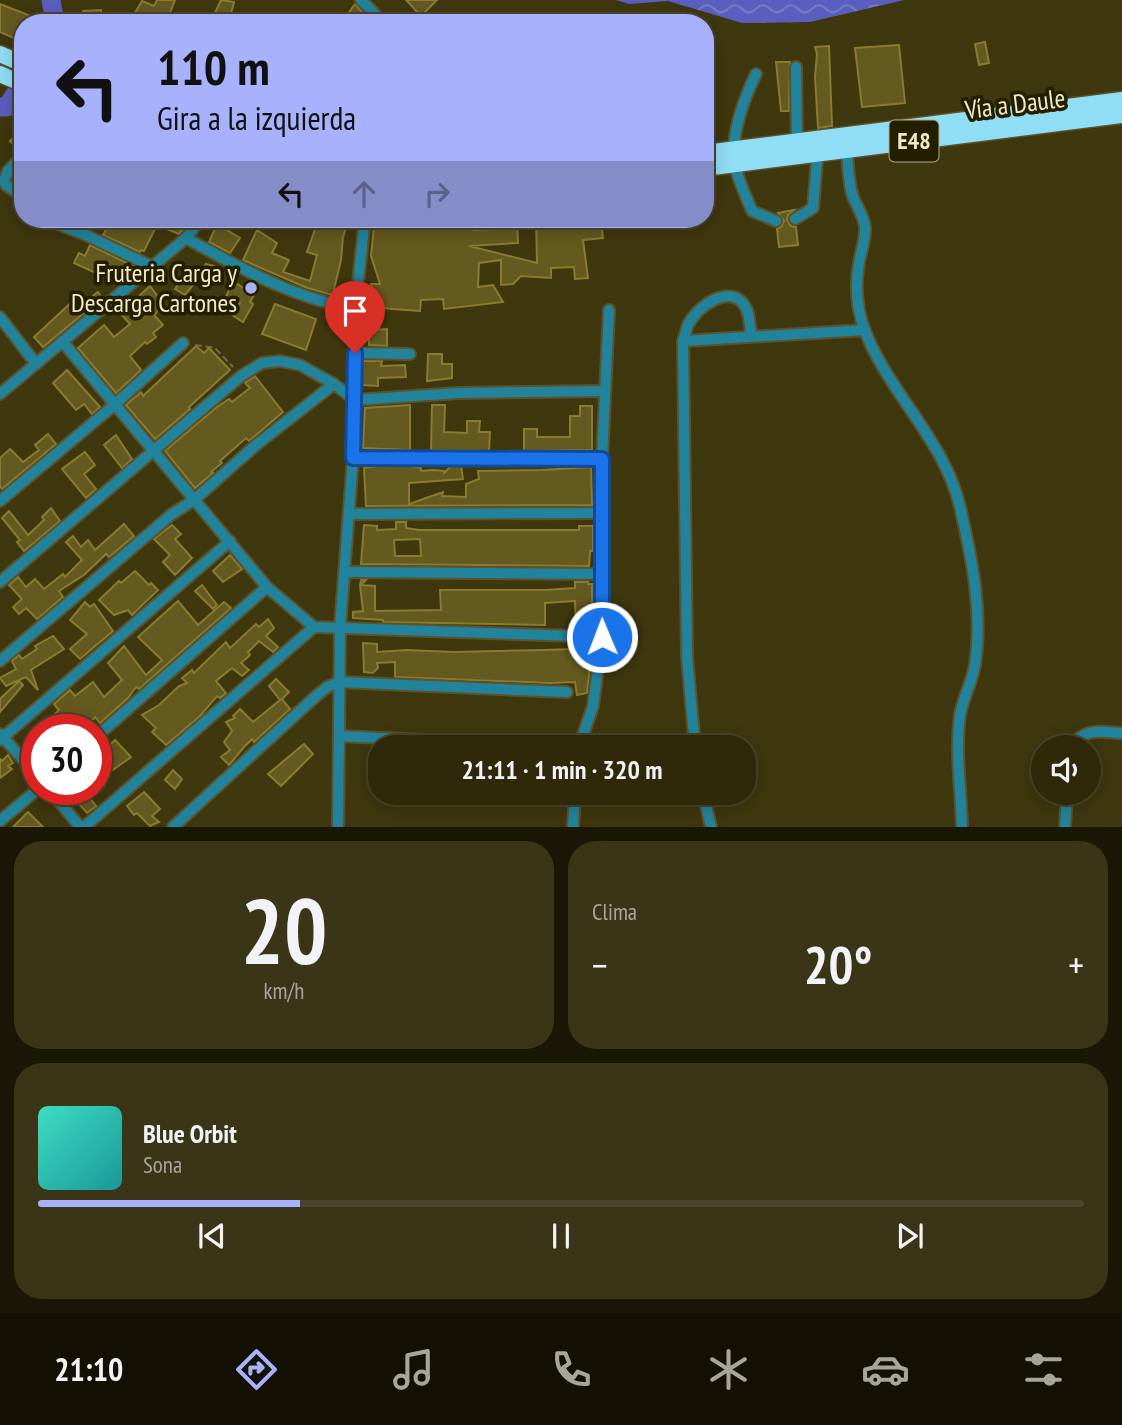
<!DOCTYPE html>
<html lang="es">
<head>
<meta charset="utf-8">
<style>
	:root { --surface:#2f290a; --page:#3b3518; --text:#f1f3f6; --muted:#a7a69c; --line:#4a452b; --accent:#a7b1fc }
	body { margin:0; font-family:"PT Sans Narrow",sans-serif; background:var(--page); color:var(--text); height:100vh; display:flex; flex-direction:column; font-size:26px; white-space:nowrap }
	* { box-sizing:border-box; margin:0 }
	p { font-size:23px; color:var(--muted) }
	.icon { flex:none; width:38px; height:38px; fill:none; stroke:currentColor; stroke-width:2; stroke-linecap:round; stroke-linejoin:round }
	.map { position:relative; height:827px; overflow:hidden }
	.details { display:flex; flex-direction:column; gap:14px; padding:14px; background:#1a1706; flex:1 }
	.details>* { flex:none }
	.guide { position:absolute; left:14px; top:14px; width:700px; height:214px; border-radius:28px; box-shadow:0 4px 18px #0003,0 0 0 2px var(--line); background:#a7b1fc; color:#111; overflow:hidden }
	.controls { position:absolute; left:1031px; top:735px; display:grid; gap:14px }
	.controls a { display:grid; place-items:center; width:70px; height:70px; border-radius:50%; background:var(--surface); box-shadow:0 4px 18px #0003,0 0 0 2px var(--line); font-size:35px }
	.speed { position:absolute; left:21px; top:714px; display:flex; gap:14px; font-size:35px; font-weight:700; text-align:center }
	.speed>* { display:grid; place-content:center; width:91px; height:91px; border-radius:50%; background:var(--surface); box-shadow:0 4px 18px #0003,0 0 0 2px var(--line); line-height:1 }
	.speed .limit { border:10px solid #d22; background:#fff; color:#111 }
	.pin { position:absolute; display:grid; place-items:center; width:60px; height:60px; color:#fff; margin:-72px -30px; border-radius:50% 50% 50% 0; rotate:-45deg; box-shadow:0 0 7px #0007 }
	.pin .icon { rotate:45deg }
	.me { position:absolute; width:77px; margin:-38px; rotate:359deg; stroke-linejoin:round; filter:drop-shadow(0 0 5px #0008) }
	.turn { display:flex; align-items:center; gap:24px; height:147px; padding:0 28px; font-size:32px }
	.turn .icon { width:91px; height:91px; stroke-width:2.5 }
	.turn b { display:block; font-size:49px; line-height:60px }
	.lanes { display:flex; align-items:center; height:66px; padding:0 28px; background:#0003; justify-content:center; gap:35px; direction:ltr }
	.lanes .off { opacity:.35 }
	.big { font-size:52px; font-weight:700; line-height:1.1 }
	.details .tile { flex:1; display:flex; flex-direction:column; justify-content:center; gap:10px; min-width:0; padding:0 24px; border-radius:28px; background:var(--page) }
	.details .dial { align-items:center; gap:0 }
	.dial b { font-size:91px; line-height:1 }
	.song { display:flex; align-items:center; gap:21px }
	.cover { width:84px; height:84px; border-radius:10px; background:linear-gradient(135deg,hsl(170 70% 55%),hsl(180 70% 35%)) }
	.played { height:7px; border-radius:4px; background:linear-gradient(90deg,var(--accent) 25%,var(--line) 25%) }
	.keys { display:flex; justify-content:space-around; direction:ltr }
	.heat { display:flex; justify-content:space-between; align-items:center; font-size:38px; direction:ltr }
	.details .tiles { flex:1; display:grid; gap:14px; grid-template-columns:1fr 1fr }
	.tile:last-child { grid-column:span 2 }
	.trip { position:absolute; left:368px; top:735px; width:388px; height:70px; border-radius:28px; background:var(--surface); box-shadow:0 4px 18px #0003,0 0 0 2px var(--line); font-weight:700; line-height:70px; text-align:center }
	.tabs { display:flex; height:112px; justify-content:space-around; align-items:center; background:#131004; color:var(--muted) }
	.tabs .icon { width:49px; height:49px }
	.tabs .on { color:var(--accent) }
	.tabs b { font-size:32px; color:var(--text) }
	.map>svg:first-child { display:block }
	.water { fill:url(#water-waves) }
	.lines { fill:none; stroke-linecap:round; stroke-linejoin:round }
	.river { stroke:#5a5fbf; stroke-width:19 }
	.building { fill:#64591f; stroke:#8a7b2f; stroke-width:2; fill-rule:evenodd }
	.minor-casing { stroke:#5b532b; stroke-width:14 }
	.highway-casing { stroke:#5b532b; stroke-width:19 }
	.path { stroke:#756d45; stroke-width:2; stroke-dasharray:7 3.5; stroke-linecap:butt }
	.minor { stroke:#22849c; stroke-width:10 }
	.highway { stroke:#90def5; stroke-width:16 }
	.route-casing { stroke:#114b97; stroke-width:18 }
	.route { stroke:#1a73e8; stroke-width:12 }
	.poi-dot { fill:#a7b1fc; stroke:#241e00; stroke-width:2.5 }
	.labels { text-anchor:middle; stroke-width:7; stroke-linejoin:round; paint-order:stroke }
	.shield { fill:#241e00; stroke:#b4ac8a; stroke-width:2 }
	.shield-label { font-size:24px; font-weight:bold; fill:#f1e9c5 }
	.street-label { font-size:26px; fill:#f1e9c5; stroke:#241e00 }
	.poi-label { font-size:26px; fill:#f1e9c5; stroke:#241e00; text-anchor:end }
</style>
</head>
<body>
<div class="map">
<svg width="1122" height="827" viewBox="0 0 1122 827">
	<defs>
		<pattern id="water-waves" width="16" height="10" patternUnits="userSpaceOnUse" patternTransform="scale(1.75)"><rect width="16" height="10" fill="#5a5fbf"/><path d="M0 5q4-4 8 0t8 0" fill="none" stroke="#7a7ec8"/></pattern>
	</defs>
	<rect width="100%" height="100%" fill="#3f370e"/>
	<!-- water -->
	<path class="water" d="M616,0H904L810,22L742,23L668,1L629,4Z"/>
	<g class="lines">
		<!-- river -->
		<g class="river">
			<path d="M51,0L55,23"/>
			<path d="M0,107H7L23,82"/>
		</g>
	</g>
	<!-- building -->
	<g class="building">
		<path d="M157,0H175L166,23H129L142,1L154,6Z"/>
		<path d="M221,0L234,2L229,21L214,15Z"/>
		<path d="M406,0H437L421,16Z"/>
		<path d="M0,4L46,22V23H23V42L0,32Z"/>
		<path d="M355,4L366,17L365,23H355L347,15Z"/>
		<path d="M101,10L102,23H83V11Z"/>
		<path d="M416,14V23H392L391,18Z"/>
		<path d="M985,42L989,63L979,65L975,44Z"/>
		<path d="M899,45L905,103L862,107L855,48Z"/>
		<path d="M829,46L832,126L818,128L815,77L817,54L815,47Z"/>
		<path d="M776,62H790L789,111H781Z"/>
		<path d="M23,128V147L18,149L10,141Z"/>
		<path d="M794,210L788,215L787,220L791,226L796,227L798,245L779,247L777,229L781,227L784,221L778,213Z"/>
		<path d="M133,219H191L179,234L157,225L144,251L141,250L140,252L103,235L111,220L128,228Z"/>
		<path d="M284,219H349L343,237L341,260L334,289L344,291L342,298L305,287L243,260L257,230L277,243L272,253L289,260L283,272L310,281L317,255L307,252L315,229L284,223Z"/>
		<path d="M497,219H517L518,243L469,246L537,263L536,219H601L603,238L583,240L588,278L575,279L574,267L551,268V278L521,276L513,284L501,285V260L479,263L478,287L493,285L503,302L444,309L443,299L421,300L420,311L392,309L384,308L380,302L369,301V295L375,296L371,284H380L371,256L374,226L473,223L474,230L498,229Z"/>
		<path d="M217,224L240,238L230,253L209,242Z"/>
		<path d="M90,245L133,266L131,270L129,269L118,283L74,263L79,253L85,256Z"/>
		<path d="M206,264L218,267L211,287L199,281Z"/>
		<path d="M184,277L193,285L185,295L175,289Z"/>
		<path d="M233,281L254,295L250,302L253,304L243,322L232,315L240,303L225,299Z"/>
		<path d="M150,286L164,305L154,315L163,325L153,333L156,337L147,344L145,342L130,356L141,370L116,393L78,348L104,325L114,337L130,324L120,313Z"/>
		<path d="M98,292L102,298L43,347L34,337L76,298L82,304Z"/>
		<path d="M275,304L316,319L306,350L262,334Z"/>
		<path d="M387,329V346L369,345V330Z"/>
		<path d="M196,346L204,353L209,348L230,370L189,407L190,409L155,439L126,405L141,392L143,396Z"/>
		<path d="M428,354H442V364H452V378L427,381Z"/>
		<path d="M362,361H382L381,366L405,365L406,377L378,378V386L362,385Z"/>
		<path d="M67,370L100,407L92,414L84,404L76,410L53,383Z"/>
		<path d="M255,376L283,412L249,441L246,438L220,461L222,463L211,472L213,473L195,488L165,451L217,407L229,399L232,402L250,388L245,383Z"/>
		<path d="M410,405V450L363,448L365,408Z"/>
		<path d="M432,405H445L444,432L467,433V421H480L479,432H490L489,451L431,450Z"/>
		<path d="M580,406H592V450L524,451V429H537V437H570V416H580Z"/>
		<path d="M48,434L56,444L2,489L0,486V458L10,449L23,462L39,450L35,445Z"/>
		<path d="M116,435L132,459L122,468L104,445Z"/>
		<path d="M85,452L95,465L84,474L96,489L86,498L62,469Z"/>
		<path d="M378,466H410L421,468V471L433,470L444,471V473L451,466H461L463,479L409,483V504L443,492L442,496L466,497V484L479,479L478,471L541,470L591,467L592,505L366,506L364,468Z"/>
		<path d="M51,508L60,521L24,551L17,542L20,540L2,518L9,511L28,535L44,520L42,517Z"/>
		<path d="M396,522H406V528L419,530H579V526H593V551H590L589,566L361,564L364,525L377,526V530L396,529ZM420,539L421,556H395L394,540Z"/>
		<path d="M124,524L134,536L109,557L106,554L84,575L59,591L63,597L37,619L26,608L19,614L13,607L22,599L9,585L18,577L26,587L35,579L44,589L63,574L65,577L82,560L66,542L73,536L81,547L88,540L95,550Z"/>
		<path d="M172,525L181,534L175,539L192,558L175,575L163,562L170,555L154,539Z"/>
		<path d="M230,555L242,569L223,582L213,571Z"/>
		<path d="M135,571L149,585L151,583L158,590L132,615L128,610L114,615L99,600L119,581L121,583Z"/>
		<path d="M361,580H366L361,585L375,586V611L441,610L440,590H546L575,588V582H588V584H592V629L576,628L575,601L545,603V625L383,622V620L353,618V612L363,611L360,585Z"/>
		<path d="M202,585L217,605L213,609L195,591Z"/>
		<path d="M178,601L198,625L224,602L231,608L139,689L136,687L128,698L100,723L95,717L84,730H58L50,719L59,710L54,704L70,690L75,696L93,682L104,697L122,680L108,663L124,646L146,675L162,660L138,637Z"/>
		<path d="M85,602L90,607L94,604L113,631L80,659L70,649L87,634L70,620Z"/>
		<path d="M268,619L274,628L266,636L278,647L273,652L259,641L248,652L250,655L241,663L249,670L242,676L232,668L216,681L226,693L220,698L217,696L200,716L166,745L152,732L156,728L142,715L159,705L179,686L187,683L182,678L192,670L194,673L226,642L230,648L256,624L259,627Z"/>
		<path d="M53,636L64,649L31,670L38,690L26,677L6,686L0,678L16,669L12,661L19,655L22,659L37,649L35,646Z"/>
		<path d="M363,643L377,644V652L406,650L453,652L545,650L575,649L576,644H589L590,667L587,693L577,695L575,682L550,683L395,677V662L377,663L378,668L373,673L364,672Z"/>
		<path d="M276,679L289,692L282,699L290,709L254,742L252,739L244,747L229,765L221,757L230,750L224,742L232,731L226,722L235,718L233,716L240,709L253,722L280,700L269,686Z"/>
		<path d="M19,681L23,685L0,712V699Z"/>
		<path d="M115,740L131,757L110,772L105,767L96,779V757Z"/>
		<path d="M304,744L313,754L281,786L268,774Z"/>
		<path d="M8,755L13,763L8,766L12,769L0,778V759L2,761Z"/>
		<path d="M173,770L182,779L175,789L165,780Z"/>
		<path d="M66,789H83L96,806L87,813Z"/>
		<path d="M144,792L160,809L152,816L159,822L150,826L137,813L134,815L127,806Z"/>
		<path d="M28,812L43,827H13Z"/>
	</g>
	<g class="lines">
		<defs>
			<g id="minor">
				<path d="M361,0L375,14L373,23"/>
				<path d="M796,67L797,147"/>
				<path d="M756,74C744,99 730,136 735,165C738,180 746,196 752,211L776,221"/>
				<path d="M847,150C848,166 848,182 853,197C857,207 864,216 865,227C866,239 861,251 859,263C855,285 857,310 865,331C889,393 945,441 960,507C972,559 983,612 975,665C972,682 963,698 960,715C955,750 961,791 962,827"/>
				<path d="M23,155L8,171L4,181L6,185L23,197"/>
				<path d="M51,219L60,225L86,235L151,266"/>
				<path d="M795,219L813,208L818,148"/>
				<path d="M186,238C240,268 313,310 376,309"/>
				<path d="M0,317L36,364"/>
				<path d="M62,341L267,587L314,627L602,637"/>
				<path d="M683,341L865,330"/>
				<path d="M355,353L410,354"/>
				<path d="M0,394L186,238L201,219"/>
				<path d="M353,458L602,459"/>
				<path d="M0,501L113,406L183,343"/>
				<path d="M350,514L602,513"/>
				<path d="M344,572L601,574"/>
				<path d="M0,582L241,376L262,363L280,361L300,365L334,384L355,400L459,393L604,391"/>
				<path d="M0,661L172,514L194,500L256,445L334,384"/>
				<path d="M0,734L37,775"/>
				<path d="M339,736L574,747"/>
				<path d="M96,737L267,587"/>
				<path d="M0,740L230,541"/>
				<path d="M579,747L593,706L602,637V459L609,310"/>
				<path d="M695,747L687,657L683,341C685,336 686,330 688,325C697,306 732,281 746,308C750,316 750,327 751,336"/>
				<path d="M1072,747C1083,727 1102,732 1122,733"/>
				<path d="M49,789L80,827"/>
				<path d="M703,793L711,827"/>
				<path d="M0,821L38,789"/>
				<path d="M84,827L314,627"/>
				<path d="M173,827L315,697L327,687L339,682L567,692"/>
				<path d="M338,827L340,627L353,458L355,310L365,219"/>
				<path d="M573,827L575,793"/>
				<path d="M1065,827L1067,793"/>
			</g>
			<g id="highway">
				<path d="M0,54L23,64"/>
				<path d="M0,74L23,84"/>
				<path d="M705,153L1122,100"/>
				<path d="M705,168L1122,115"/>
			</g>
		</defs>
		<!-- minor casing -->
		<use href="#minor" class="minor-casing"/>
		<!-- highway casing -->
		<use href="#highway" class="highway-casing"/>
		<!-- path -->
		<path class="path" d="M195,345L215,348L233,367"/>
		<!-- minor -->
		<use href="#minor" class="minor"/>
		<!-- highway -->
		<use href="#highway" class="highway"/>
	</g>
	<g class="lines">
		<defs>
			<path id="route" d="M355,353L353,458L602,459V637"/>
		</defs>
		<!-- route casing -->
		<use href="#route" class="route-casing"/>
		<!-- route -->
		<use href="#route" class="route"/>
	</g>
	<!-- markers -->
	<circle class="poi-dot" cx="251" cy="288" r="7"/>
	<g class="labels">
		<!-- shield labels -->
		<rect class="shield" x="889.5" y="120.5" width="49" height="41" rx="5"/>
		<g class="shield-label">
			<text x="914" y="149">E48</text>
		</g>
		<!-- street labels -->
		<g class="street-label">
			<text transform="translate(1015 104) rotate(-7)" y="9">Vía a Daule</text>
		</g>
		<!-- poi labels -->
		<g class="poi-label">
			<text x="237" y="282">Fruteria Carga y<tspan x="237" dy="30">Descarga Cartones</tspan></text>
		</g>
	</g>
</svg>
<div class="controls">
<a><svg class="icon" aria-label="sound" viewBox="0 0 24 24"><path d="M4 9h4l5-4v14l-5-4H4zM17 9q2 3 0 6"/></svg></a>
</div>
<div class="speed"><div class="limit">30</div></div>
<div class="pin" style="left:355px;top:353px;background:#d93025"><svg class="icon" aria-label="arrive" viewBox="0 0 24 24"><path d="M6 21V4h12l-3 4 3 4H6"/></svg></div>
<svg class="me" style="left:602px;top:637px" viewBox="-20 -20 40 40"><circle r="17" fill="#1a73e8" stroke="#fff" stroke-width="3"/><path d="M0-11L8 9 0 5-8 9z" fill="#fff"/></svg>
<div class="trip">21:11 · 1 min · 320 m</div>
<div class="guide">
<div class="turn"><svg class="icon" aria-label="left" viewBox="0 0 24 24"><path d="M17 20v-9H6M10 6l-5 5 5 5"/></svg><div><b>110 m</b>Gira a la izquierda</div></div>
<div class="lanes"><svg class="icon" aria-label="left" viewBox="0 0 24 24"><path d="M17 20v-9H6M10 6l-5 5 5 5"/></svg><svg class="icon off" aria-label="ahead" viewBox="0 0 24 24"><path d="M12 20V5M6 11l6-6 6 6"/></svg><svg class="icon off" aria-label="right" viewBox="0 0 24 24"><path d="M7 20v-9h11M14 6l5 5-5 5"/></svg></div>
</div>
</div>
<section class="details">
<div class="tiles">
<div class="tile dial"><b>20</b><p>km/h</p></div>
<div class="tile"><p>Clima</p>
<div class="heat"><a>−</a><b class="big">20°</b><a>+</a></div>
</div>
<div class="tile">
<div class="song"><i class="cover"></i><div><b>Blue Orbit</b><p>Sona</p></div></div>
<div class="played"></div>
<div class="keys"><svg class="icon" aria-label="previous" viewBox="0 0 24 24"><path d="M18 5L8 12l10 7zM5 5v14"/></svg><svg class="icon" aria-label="pause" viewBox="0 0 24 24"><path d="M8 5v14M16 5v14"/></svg><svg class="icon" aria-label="next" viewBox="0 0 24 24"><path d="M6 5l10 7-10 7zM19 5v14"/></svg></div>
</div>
</div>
</section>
<nav class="tabs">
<b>21:10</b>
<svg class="icon on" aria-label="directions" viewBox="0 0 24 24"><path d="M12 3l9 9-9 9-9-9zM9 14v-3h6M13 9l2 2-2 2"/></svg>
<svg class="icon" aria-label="music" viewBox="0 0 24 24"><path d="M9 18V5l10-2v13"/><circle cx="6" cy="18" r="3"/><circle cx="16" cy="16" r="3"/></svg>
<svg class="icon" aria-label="phone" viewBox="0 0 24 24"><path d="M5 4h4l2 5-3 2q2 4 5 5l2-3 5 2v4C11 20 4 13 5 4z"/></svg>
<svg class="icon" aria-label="climate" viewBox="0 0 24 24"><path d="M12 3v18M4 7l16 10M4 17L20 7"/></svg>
<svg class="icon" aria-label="car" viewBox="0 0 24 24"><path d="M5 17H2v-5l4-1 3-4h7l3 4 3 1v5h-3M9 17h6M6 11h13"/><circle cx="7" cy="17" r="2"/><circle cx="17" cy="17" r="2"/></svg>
<svg class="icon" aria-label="filters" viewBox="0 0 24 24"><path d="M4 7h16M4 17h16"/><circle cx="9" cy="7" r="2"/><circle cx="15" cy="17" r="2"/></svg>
</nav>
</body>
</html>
